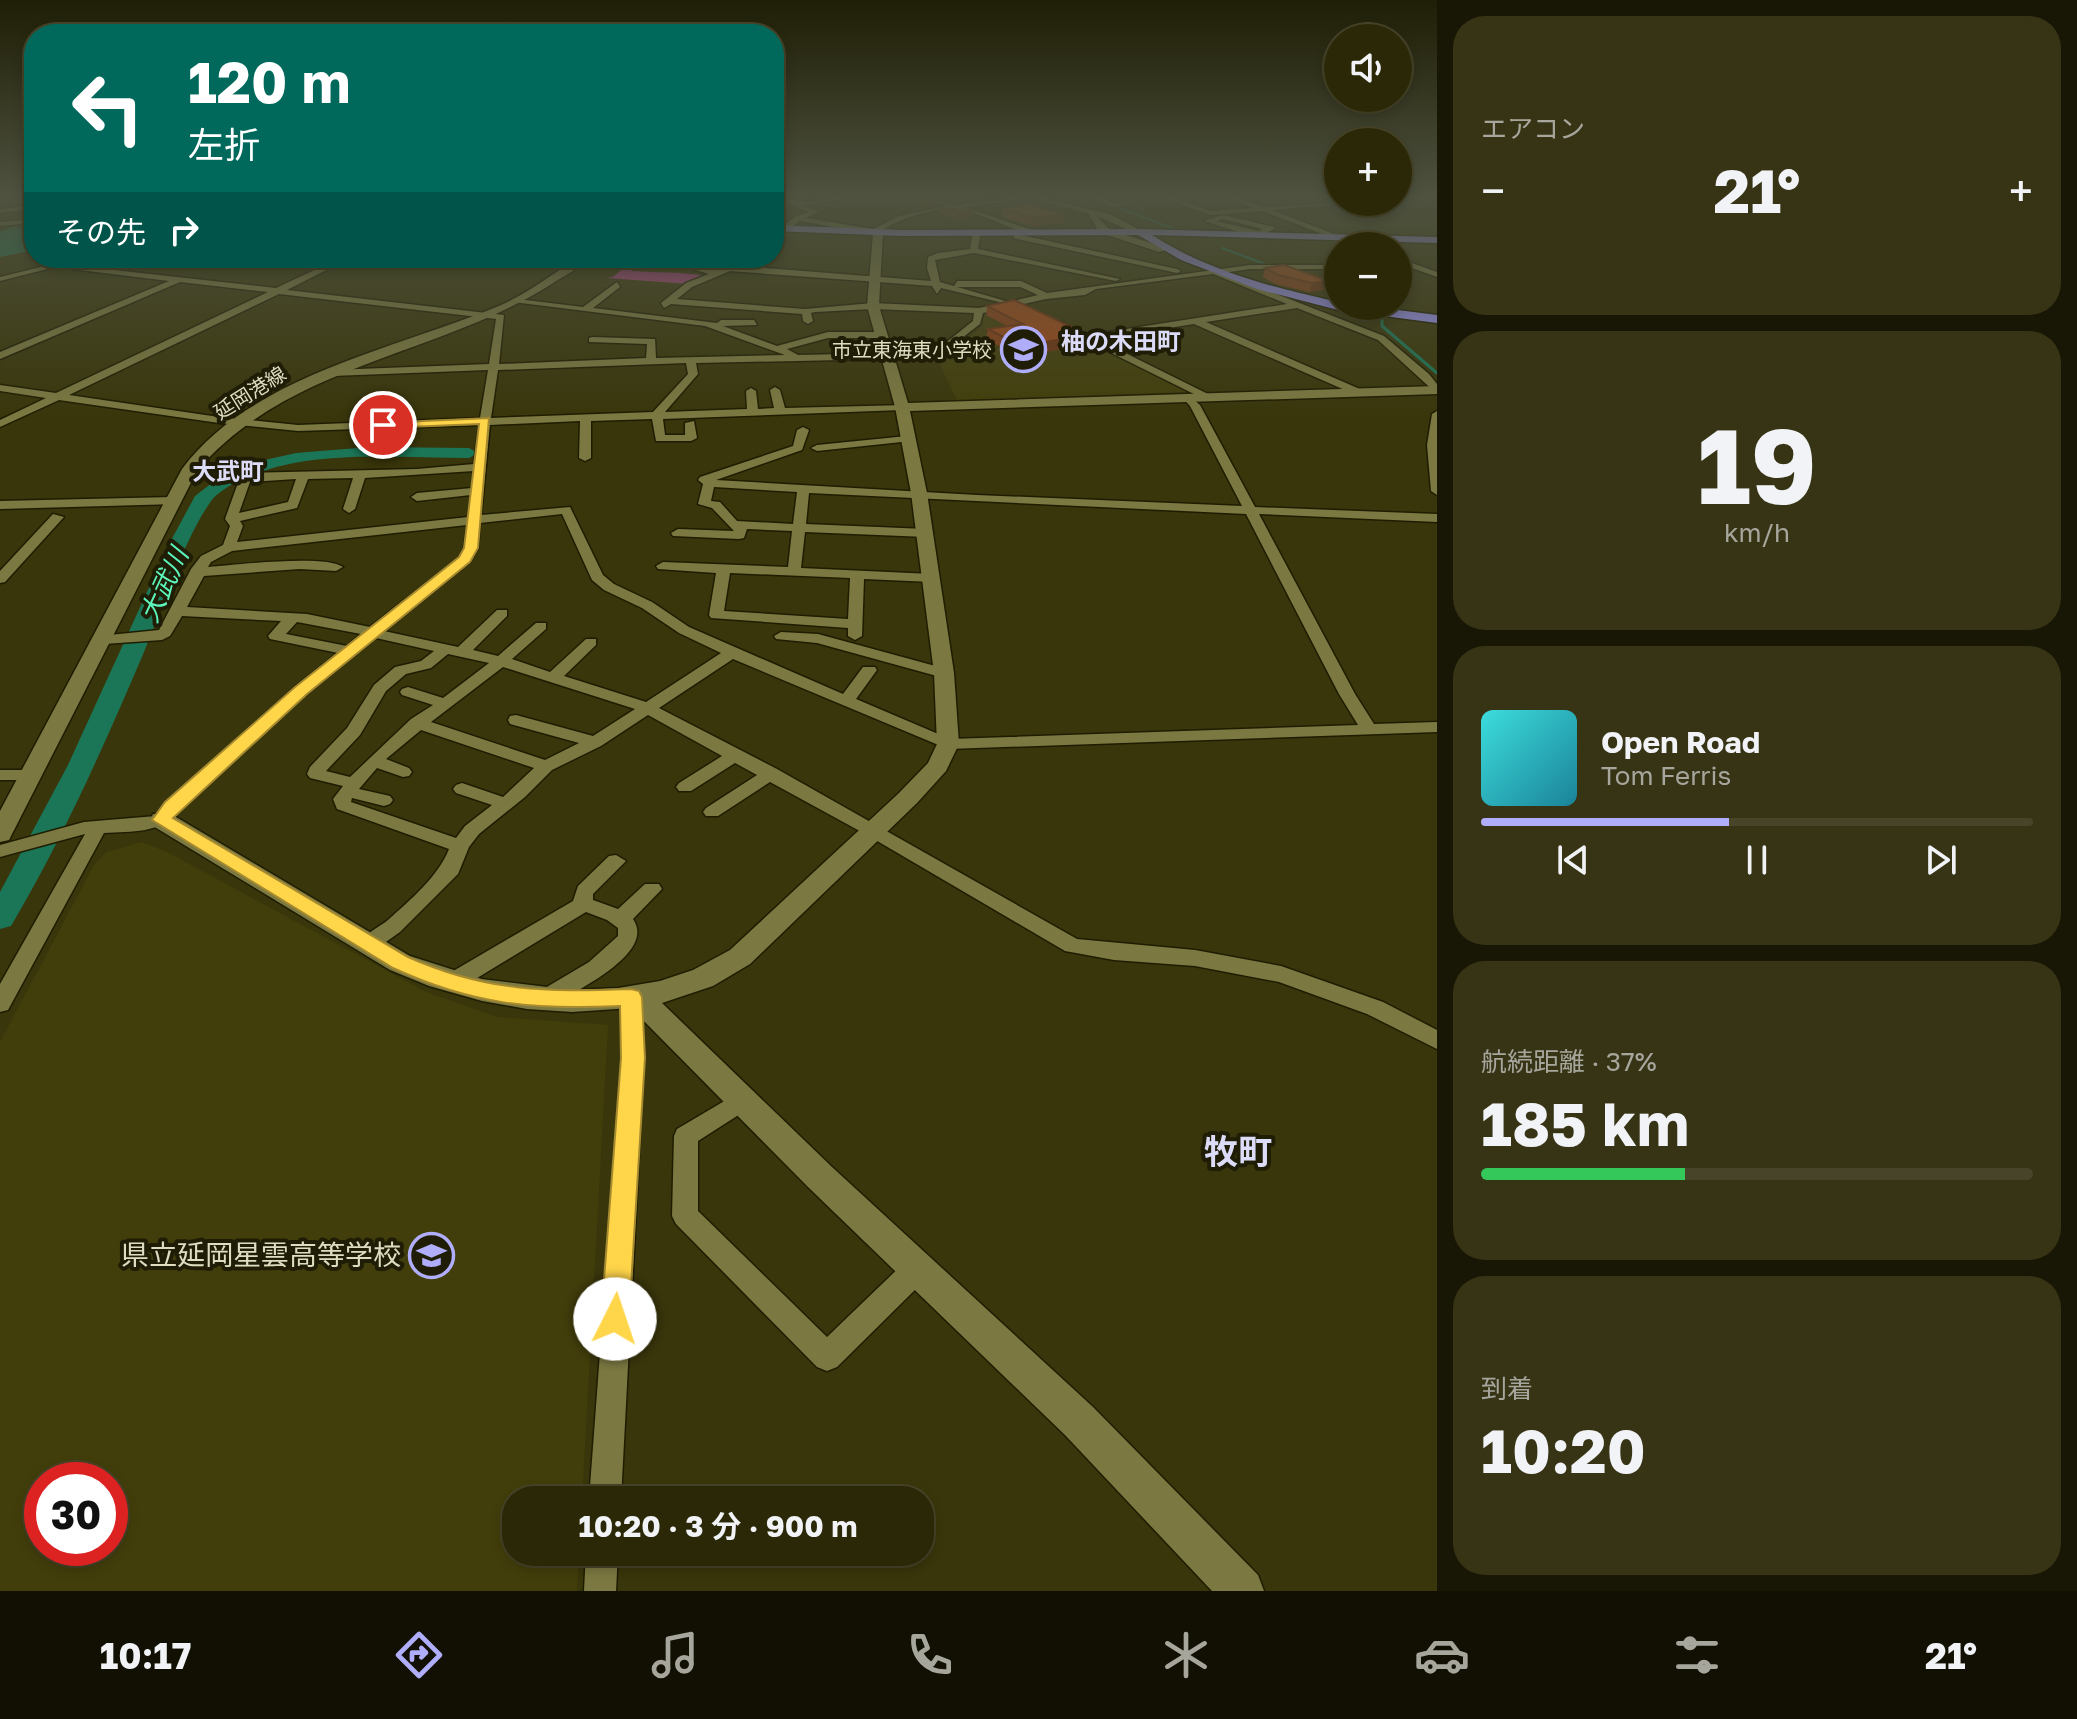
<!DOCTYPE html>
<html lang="ja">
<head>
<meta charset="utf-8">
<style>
	:root { --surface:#2b2808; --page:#373416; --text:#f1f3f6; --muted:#a6a69c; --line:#474429; --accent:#b0aefa }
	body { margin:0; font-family:"Golos Text","Noto Sans JP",sans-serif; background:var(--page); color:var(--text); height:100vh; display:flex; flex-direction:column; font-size:30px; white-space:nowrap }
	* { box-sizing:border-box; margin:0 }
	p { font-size:26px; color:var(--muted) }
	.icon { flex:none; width:44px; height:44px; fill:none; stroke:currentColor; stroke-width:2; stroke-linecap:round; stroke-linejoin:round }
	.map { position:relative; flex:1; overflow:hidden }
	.panel { display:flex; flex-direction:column; gap:16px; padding:16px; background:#181604; width:640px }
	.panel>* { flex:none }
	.guide { position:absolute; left:24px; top:24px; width:760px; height:244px; border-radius:32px; box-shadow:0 4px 12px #0003,0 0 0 2px var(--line); background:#00695c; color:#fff; overflow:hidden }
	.controls { position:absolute; left:1324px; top:24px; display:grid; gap:16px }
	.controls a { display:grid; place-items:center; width:88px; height:88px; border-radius:50%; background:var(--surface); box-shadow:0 4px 12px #0003,0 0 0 2px var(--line); font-size:40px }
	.speed { position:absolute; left:24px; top:1462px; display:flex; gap:16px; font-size:40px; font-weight:700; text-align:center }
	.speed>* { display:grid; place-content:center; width:104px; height:104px; border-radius:50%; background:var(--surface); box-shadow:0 4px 12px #0003,0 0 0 2px var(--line); line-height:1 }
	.speed .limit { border:12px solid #d22; background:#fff; color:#111 }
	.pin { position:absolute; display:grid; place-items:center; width:68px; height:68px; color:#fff; margin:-34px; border:4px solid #fff; border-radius:50%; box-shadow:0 2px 8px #0007 }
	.me { position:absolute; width:88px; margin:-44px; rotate:4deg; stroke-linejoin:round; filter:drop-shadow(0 0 6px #0008) }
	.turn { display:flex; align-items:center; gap:28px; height:168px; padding:0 32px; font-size:36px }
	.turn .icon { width:104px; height:104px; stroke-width:2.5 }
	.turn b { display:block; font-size:56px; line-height:68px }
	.then { display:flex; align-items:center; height:76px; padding:0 32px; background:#0003; gap:16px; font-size:30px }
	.big { font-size:60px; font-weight:700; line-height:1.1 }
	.panel .card { flex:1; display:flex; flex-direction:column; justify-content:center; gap:12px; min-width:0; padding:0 28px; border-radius:32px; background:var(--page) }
	.panel .dial { align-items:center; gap:0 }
	.dial b { font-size:104px; line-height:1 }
	.song { display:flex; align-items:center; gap:24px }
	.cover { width:96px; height:96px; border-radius:12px; background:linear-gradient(135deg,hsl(180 70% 55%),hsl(190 70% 35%)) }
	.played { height:8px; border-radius:4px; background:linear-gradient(90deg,var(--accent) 45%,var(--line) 45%) }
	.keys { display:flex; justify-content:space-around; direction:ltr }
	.heat { display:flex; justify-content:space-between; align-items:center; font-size:44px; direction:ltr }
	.charge { height:12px; border-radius:6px; background:linear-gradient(90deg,#34c759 37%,var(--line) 0) }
	.trip { position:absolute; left:502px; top:1486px; width:432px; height:80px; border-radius:32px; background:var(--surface); box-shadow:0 4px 12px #0003,0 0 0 2px var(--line); font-weight:700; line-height:80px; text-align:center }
	.tabs { display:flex; height:128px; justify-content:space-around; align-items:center; background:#111003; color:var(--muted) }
	.tabs .icon { width:56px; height:56px }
	.tabs .selected { color:var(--accent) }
	.tabs b { font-size:36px; color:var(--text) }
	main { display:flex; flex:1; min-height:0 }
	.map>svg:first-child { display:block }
	.built { fill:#423e0b; fill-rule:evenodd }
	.forest { fill:#ac3f83 }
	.water { fill:#1b7658 }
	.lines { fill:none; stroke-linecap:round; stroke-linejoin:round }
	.stream-far1 { stroke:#1b7658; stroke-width:2 }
	.stream { stroke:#1b7658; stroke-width:3 }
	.river { fill:#1b7658; fill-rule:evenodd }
	.street-casing { stroke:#1f1d01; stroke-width:3 }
	.secondary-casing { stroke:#1f1d01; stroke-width:3 }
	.highway-casing { stroke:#1f1d01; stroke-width:3 }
	.street { fill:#7b7841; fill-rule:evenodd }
	.secondary { fill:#7b7841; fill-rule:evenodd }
	.highway { fill:#958eee; fill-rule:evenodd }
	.wall { fill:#893e16 }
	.shaded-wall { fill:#6f3212 }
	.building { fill:#9f4819; stroke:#6f3212; stroke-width:2 }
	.route { fill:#ffd54a; stroke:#a68a30; stroke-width:2 }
	.labels { text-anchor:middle; stroke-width:8; stroke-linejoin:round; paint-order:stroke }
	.far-poi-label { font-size:20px; fill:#dfddc1; stroke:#1f1d06; text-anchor:end }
	.far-street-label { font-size:20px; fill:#dfddc1; stroke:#1f1d06 }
	.far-quarter-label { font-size:24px; font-weight:bold; fill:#dcdcf9; stroke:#1f1d06 }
	.water-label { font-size:26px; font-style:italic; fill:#5cf6bd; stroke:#1f1d06 }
	.near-poi-label { font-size:28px; fill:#dfddc1; stroke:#1f1d06; text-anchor:end }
	.near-quarter-label { font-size:34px; font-weight:bold; fill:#dcdcf9; stroke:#1f1d06 }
</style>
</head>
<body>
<main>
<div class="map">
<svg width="1437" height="1591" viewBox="0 0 1437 1591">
	<rect width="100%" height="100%" fill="#39360b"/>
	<!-- built -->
	<g class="built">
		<path d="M1014,307L1181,388L1188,392L957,401L938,360L947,357L983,325L981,313Z"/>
		<path d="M142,842L167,852L426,992L497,1017L608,1025L582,1500H516V1552H579L577,1591H0V1042L94,865L107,852ZM42,1480H110V1548H42Z"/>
	</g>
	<!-- forest -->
	<path class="forest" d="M626,266L634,267L631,271C657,273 679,271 705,276L689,284L606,278L613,277Z"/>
	<!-- water -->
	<path class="water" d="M34,227V250L0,257V231Z"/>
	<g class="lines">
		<!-- stream-far1 -->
		<g class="stream-far1">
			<path d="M1109,204L1177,230"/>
			<path d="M0,233L24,224"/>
			<path d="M1222,248L1270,266"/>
			<path d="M1320,285L1338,292"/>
		</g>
		<!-- stream -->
		<path class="stream" d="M1374,306L1382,310V326L1437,373"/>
		<!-- river -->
		<path class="river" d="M370,447L469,448L478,453L469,458C396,458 308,448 240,480C230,485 217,493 211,501C183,541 163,606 144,652C104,746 63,838 11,926L0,929V892L68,765L168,546L195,496L225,473L256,462L296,453Z"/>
		<defs>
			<g id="street">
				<path d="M774,194L801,202L871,194L803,206L820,211L806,218L873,229L899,216L946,206L914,194H924L955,205L1050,194L1038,197L1110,214L1144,232L1137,234L1097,216L1110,230L1170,249L1159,252L1104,234L1097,229L1089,214L1030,198L964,207L1035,231L1032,235C1010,229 976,211 955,209C932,207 887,223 878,235L800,221L774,239V233L796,216L809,212L774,197Z"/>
				<path d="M1080,194H1089L1113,203L1143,201L1112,207Z"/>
				<path d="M1153,194H1163L1211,211L1252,208L1219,194H1228L1263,207L1360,202L1272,210L1365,246H1354L1262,211L1210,215Z"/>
				<path d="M1437,194V198L1398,201V197Z"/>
				<path d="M34,205V209L0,213V209Z"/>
				<path d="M1223,215L1274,227L1275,229L1255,237L1204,221ZM1223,219L1263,229L1258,231L1216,221Z"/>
				<path d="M34,219V223L0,226V222Z"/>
				<path d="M976,234L980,236L978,249L1120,279L1116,281L974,253L935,260L940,282L954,286L957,281H1021L1047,293L1250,265H1338V269H1250L1223,273L1384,336L1429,374L1437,384V394L1378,340L1297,308L1206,322L1362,390V394H1354L1194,324L1097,339L1210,395V399L1206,400L1053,324L1061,322L1088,335L1287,304L1213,274L1096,289L1085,295L1046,299L983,313L980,324L936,358L696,363L698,374L665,412L747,409L746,391L751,388L756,391L758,409L774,408L770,390L775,387L780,390L785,408L906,405L907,407L902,410L663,419L665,435H685V423L694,421L697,438L691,441H656L652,419L591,421V458L585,461L579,458L580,421L490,425L481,515L570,507L603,575L614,584L652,602L689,627L843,694L863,667H875L877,670L856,699L950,739L1358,725L1339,694L1246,514L809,493L806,524L926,529L933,533L926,537L805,532L801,568L932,574L939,578L932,582L864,579L862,636L855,640L848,636V628L711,618L709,615L716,573L658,569L656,566L663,562L788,567L792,531L747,529L744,538L739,539L673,536L671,533L678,529L734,531L712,508L698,504L703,484L698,480L700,477L793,446L797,430L803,427L809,430L802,450L716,480L977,495L1242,506L1190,406L1182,397L1187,394L1200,405L1255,507L1437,514V522L1259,514L1355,694L1374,724L1437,722V732L948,749L733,659L659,708L777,769L1077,939L1195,950L1281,966L1383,1002L1437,1030V1049L1367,1014L1279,982L1195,966L1114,960L1065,951L867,835L770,782L718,816H706L703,812L706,808L757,775L735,763L691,791H679L676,787L679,783L722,756L648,715L601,746L552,770L525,797L479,834L469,847L458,874L400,932L376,949H362L359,944C365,933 378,928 388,920C410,900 438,877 449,849L337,809L333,799L343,786L310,778L307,774L310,767L347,728L374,685L395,667L421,661L434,651L376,638L307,693L178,811C161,834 132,831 104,833L8,1010L0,1012V984L85,834L0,857V845L84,822L156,816L166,803L295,687L338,653L270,639L268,636L281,621L182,616L170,636L162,640L104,644L99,642V636L159,630L191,569L201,556L223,545L230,526L225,519L239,480L248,473L417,469L474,464L479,425L298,431L219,423L59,400L0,427V420L46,398L0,391V385L56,393L268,292L180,282L0,359V352L169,281L72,269L69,265L276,288L340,258H350L287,290L504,315L499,364L646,358L647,344L589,342V338L592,337L655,339L656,358L785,355L705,326L513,302L517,299L583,307L617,282L620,287L593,308L717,323L721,320H754L757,325L723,326L777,346L828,332H879L884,335L879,338H828L787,349L798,355L934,352L973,321L974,313L873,309L815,312L811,313L813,321L808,324L803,321L802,314L671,304L664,308L661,303L686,283L709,274L656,258H669L716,270L738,262L742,264L739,266L931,281L927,268L928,257L938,253L970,249L972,236ZM730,271L932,286L937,294L941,288L1003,303L979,308L873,303L805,309L677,299L692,287ZM957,287H1020L1038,295L1009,302ZM279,294L496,319L489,364L332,370L327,373L332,376L488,370L480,418L298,425L219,417L69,395ZM686,363L688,374L653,412L491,418L498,370ZM474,471L472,488L417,493L411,497L417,501L471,495L468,517L237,542L243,526L240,521L297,508L308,479L353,478L343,509L349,513L355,509L365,478ZM296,479L288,502L239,513L250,482ZM714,487L797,492L793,524L737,521L720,502L711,501ZM562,514L592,580L604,590L642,608L679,633L721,653L646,702L564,676L596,645V639H586L550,672L512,659L546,629V623H536L498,656L473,650L507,616V610H497L458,647L384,631L470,562L478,548L480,523ZM467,525L464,548L460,557L370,627L307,614L187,607L204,576L300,569L336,571L343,567C325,554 235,565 208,567L211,562L232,551ZM730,573L850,578L848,619L724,611ZM297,622L361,634L347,646L286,634ZM448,654L489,663L443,698L408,687L402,689L400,692L402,695L433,705L411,719L350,777L326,771L360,735L386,691L406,674L431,668ZM503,667L635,709L593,736L516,715L510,716L508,720L510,724L579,743L545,760L431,722ZM421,730L534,768L503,797L462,783L456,785L453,789L456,793L492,805L465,826L456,838L351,802L352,798L384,806L390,804L393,800L390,796L359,789L377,768L403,777L409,776L412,772L409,768L386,759Z"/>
				<path d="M1016,234L1177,269L1181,271L1177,273L1013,238Z"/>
				<path d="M77,258L87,259L0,281V277Z"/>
				<path d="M1398,258L1437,272V277L1398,263Z"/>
				<path d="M1437,411V495L1431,491L1427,445L1432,414Z"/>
				<path d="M907,436L913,439L911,441L817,451L811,448L817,445Z"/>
				<path d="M173,497L179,501L177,504L0,509V501Z"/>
				<path d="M53,514L64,517L5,582L0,583V571Z"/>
				<path d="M781,632L818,634L950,670L952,673L944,678L817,643L776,639L774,636Z"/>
				<path d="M0,770H31L40,775L31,780H0Z"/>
				<path d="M616,855L626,861L593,894V900L618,909L645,884H659L662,889L633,919C657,953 575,991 551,1006L543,1008L535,1006L532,1000L535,994L589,962L618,936V928L607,920L586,912L459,989L451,991L443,989L440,983L443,977L573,901L578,886L609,856Z"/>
				<path d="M631,989L639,991L642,997L644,1058L621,1500H589L622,1058L620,997L623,991Z"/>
				<path d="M743,1090L751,1093L755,1100L751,1107L698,1141V1211L827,1337L907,1260L917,1256L927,1260L930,1269L927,1278L837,1367L827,1371L817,1367L676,1224L672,1216L674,1136L677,1129Z"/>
				<path d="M586,1552H618L616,1591H584Z"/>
			</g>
			<g id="secondary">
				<path d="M878,230L883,233L879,306L908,403L1437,386V394L910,411L927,493L954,673L959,744L946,771L917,803L750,964L713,986L662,1003L832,1167L1093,1407L1258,1575L1264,1591H1212L1065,1435L808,1187L631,1008L572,1012L527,1009L482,1001L429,986L390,970L153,826L150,820L153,814H171L410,956L482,979L572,990L618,988L660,981L693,970L730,950L899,793L928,763L937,744L934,673L911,493L895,407L867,306L873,233Z"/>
				<path d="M578,258H590C579,269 563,276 550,285C438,356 287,364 197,471L12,834L9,840L0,842V811L182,469C252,375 396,349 499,306C527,294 552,274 578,258Z"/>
			</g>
			<path id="highway" d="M774,225L901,230L1140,229L1437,237V243L1152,235C1208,271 1274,288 1338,302V306H1366L1437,315V323L1338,310L1257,289L1181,260L1138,235L901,236L774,231Z"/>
		</defs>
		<!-- street casing -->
		<use href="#street" class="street-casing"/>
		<!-- secondary casing -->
		<use href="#secondary" class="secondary-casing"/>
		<!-- highway casing -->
		<use href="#highway" class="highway-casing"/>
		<!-- street -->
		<use href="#street" class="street"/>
		<!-- secondary -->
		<use href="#secondary" class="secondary"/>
		<!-- highway -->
		<use href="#highway" class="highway"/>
	</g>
	<!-- wall -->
	<g class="wall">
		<path d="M907,194H927L936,197L935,205L925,207L907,200Z"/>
		<path d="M939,194H967L970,195L969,200L955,202L938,196Z"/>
		<path d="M940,208L973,211V216L955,219L940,213Z"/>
		<path d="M1002,208L1063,223L1031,226L1001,216Z"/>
		<path d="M1284,265L1325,290L1309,292L1275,284L1263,277L1265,268Z"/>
		<path d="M987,306L1079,336H1080L1078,346L1019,357L986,339L988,329L1007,326L986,315Z"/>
	</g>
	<!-- shaded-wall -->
	<g class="shaded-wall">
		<path d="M970,195L969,200L955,202L956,197Z"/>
		<path d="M936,197L935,205L925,207L926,200Z"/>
		<path d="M973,211V216L955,219L956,213Z"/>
		<path d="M1064,215L1063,223L1031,226L1032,218Z"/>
		<path d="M1328,281L1325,290L1309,292L1312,283Z"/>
		<path d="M1080,331L1078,346L1019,357L1021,346Z"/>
	</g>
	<!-- building -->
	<g class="building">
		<path d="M911,194H927L936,197L926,200Z"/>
		<path d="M948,194H967L970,195L956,197Z"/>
		<path d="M1030,204L1064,215L1032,218L1002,208Z"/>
		<path d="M940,208L973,211L956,213Z"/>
		<path d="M1284,265L1328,281L1312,283L1278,275L1265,268Z"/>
		<path d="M1014,300L1080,331L1071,332L1080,336L1021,346L988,329L1023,324L987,306Z"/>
	</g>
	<!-- sky -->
	<linearGradient id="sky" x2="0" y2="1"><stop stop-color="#1f1e06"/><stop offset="0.47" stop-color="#4e523f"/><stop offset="1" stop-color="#4e523f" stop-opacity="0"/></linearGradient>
	<rect width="1437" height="417" fill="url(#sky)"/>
	<!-- route -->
	<path class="route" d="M489,418L478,548L470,562L307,694L173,818L408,957C487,992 546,992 631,989L639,991L642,997L645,1058L629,1319L625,1329L615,1333L605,1329L601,1319L621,1058L620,1006C533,1010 473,1005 393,968L152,820L165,802L295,687L459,557L464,548L479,424L383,428L377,425L379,423Z"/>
	<!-- icons -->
	<defs>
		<symbol id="school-ring" viewBox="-11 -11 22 22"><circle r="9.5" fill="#1f1d06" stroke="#b0aefa" stroke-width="1.5"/><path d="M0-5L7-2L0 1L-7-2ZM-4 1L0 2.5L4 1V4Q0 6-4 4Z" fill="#b0aefa"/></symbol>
	</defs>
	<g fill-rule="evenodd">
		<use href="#school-ring" x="998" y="324" width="51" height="51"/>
		<use href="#school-ring" x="406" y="1230" width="51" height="51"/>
	</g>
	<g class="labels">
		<!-- far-poi labels -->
		<g class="far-poi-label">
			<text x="992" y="357">市立東海東小学校</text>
		</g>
		<!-- far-street labels -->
		<g class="far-street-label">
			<text transform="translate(250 393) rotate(-32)" y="7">延岡港線</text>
		</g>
		<!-- far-quarter labels -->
		<g class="far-quarter-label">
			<text x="1121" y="350">柚の木田町</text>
			<text x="228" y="480">大武町</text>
		</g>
		<!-- water labels -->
		<g class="water-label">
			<text transform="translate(164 585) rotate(-65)" y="9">大武川</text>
		</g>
		<!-- near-poi labels -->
		<g class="near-poi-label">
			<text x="401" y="1265">県立延岡星雲高等学校</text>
		</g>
		<!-- near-quarter labels -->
		<g class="near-quarter-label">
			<text x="1238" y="1164">牧町</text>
		</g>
	</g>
</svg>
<div class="controls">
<a><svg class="icon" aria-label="sound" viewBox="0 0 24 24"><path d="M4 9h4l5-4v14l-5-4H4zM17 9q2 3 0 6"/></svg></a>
<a>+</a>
<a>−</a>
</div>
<div class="speed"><div class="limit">30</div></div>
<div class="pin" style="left:383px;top:425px;background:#d93025"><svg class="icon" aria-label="arrive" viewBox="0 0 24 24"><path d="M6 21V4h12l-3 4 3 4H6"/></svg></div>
<svg class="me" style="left:615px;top:1319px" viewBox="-20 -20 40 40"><circle r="19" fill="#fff"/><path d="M0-13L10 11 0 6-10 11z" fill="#ffd54a"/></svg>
<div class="trip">10:20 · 3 分 · 900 m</div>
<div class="guide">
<div class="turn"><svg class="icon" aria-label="left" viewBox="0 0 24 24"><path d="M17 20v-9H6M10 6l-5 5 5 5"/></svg><div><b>120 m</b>左折</div></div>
<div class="then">その先<svg class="icon" aria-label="right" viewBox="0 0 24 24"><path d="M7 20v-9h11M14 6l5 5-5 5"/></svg></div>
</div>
</div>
<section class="panel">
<div class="card"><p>エアコン</p>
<div class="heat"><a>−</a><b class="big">21°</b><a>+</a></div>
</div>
<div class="card dial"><b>19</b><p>km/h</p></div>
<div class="card">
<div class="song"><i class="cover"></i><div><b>Open Road</b><p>Tom Ferris</p></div></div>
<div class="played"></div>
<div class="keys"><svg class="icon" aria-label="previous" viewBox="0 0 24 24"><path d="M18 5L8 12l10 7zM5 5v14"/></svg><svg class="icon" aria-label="pause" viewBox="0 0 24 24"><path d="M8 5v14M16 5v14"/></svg><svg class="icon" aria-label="next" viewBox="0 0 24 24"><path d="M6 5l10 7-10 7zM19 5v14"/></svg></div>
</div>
<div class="card"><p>航続距離 · 37%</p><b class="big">185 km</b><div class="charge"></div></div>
<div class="card"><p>到着</p><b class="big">10:20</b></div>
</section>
</main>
<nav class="tabs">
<b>10:17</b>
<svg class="icon selected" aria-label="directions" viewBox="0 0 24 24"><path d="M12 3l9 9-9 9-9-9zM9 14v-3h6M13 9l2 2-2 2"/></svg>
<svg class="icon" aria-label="music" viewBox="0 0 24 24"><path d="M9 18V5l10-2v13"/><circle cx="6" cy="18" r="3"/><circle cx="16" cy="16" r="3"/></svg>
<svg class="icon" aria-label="phone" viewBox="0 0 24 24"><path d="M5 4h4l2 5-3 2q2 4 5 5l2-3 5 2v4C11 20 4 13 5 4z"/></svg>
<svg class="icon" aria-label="climate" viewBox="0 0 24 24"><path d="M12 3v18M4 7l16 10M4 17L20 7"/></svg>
<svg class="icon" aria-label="car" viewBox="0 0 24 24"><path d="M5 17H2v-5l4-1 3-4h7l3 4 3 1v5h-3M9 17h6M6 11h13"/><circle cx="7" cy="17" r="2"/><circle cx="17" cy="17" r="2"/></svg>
<svg class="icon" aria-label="filters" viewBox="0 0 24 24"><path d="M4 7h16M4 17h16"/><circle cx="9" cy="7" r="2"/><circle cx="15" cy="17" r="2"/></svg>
<b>21°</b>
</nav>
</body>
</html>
